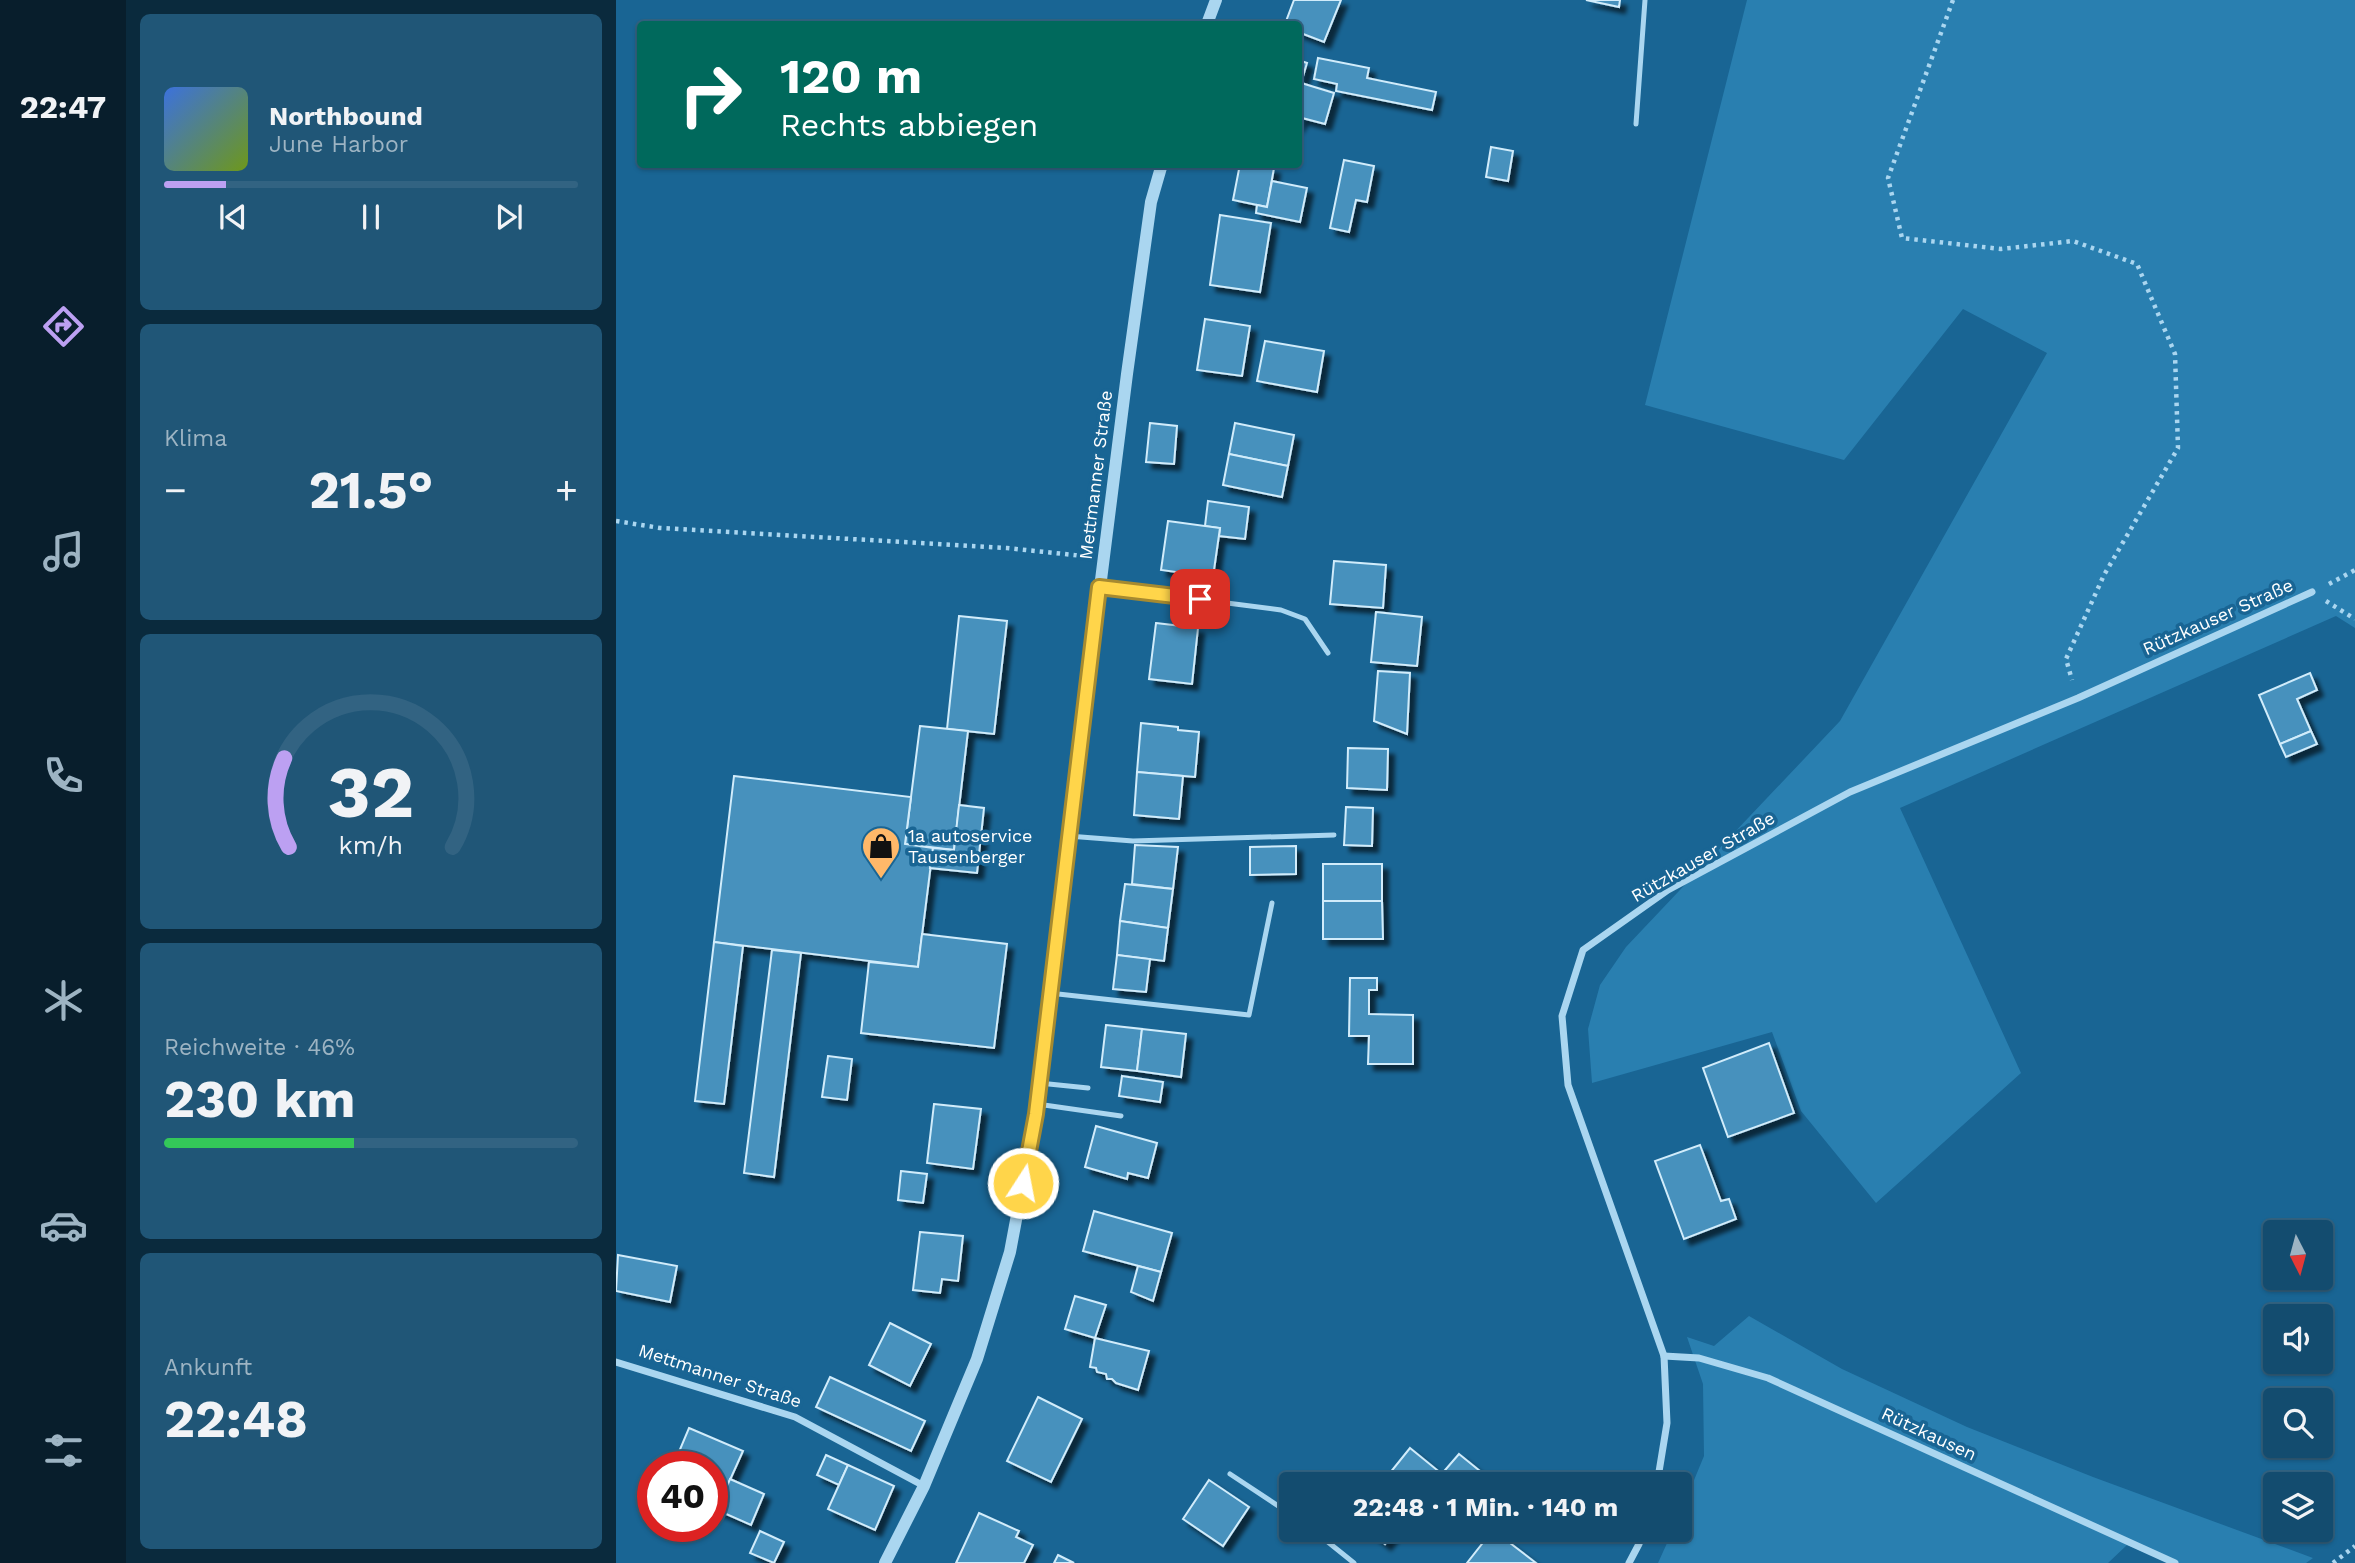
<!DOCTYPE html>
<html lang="de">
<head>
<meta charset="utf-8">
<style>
	:root { --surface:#134c6f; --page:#205677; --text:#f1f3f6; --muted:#9db4c3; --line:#326382; --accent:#bca0f2 }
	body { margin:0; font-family:"Work Sans",sans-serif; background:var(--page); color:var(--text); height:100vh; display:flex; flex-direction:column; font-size:26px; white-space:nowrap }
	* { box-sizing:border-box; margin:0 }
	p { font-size:23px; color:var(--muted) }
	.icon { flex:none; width:38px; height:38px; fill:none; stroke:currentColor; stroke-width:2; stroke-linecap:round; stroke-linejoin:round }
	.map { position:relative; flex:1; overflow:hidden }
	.panel { display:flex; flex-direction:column; gap:14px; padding:14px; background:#0a2a3d; width:490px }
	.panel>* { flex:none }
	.guide { position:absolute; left:21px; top:21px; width:665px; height:147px; border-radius:7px; box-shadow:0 2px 5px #0004,0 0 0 2px var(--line); background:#00695c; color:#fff; overflow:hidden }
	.needle { width:46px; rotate:174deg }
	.buttons { position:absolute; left:1647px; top:1220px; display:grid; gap:14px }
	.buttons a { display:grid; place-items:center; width:70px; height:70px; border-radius:7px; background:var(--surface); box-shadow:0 2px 5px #0004,0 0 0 2px var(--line); font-size:35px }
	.speed { position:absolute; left:21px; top:1451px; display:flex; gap:14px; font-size:35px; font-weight:700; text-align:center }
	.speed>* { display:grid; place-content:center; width:91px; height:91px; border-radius:50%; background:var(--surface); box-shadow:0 2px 5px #0004,0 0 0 2px var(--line); line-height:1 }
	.speed .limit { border:10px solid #d22; background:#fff; color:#111 }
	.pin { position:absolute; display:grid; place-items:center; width:60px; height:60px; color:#fff; margin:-30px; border-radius:14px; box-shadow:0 4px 10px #0006 }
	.me { position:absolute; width:77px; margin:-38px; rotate:11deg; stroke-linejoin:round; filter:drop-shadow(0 0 5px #0008) }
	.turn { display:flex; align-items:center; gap:24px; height:147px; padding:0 28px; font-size:32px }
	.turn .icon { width:91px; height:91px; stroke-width:2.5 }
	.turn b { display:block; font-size:49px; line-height:60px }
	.big { font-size:52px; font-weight:700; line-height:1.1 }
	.panel .tile { flex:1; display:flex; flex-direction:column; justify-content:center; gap:10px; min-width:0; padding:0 24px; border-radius:10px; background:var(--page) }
	.panel .dial { align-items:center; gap:0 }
	.dial svg { height:182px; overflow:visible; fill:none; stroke:var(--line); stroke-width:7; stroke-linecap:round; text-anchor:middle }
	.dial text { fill:var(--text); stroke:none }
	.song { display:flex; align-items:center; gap:21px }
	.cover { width:84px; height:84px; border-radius:10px; background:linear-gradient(135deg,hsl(220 70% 55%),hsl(80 70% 35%)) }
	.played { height:7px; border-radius:4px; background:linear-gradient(90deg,var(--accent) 15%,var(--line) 15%) }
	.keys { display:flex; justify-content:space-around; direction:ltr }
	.heat { display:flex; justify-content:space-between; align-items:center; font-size:38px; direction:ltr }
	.charge { height:10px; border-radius:5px; background:linear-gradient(90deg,#34c759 46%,var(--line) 0) }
	.trip { position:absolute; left:663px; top:1472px; width:413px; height:70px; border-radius:7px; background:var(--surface); box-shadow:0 2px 5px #0004,0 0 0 2px var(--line); font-weight:700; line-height:70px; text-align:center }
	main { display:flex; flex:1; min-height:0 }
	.tabs { display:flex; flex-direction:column; width:126px; justify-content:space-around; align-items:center; background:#081e2c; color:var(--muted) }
	.tabs .icon { width:49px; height:49px }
	.tabs .selected { color:var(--accent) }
	.tabs b { font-size:32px; color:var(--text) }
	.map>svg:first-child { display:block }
	.green { fill:#297fb0 }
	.building { fill:#4691bd; stroke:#d1ecfb; stroke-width:2; filter:url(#shadow) }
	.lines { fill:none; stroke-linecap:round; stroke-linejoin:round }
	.path { stroke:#aad6f0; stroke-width:4.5; stroke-dasharray:3.5 5; stroke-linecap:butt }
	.service { stroke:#aad6f0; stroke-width:5 }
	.minor { stroke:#aad6f0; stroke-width:7 }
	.tertiary { stroke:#aad6f0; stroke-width:12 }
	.route-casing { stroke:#a68a30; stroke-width:18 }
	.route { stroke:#ffd54a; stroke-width:12 }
	.labels { text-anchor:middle; stroke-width:7; stroke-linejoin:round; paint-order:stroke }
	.street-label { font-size:18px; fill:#fff; stroke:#196594 }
	.poi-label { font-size:18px; fill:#fff; stroke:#196594; text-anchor:start }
</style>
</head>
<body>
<main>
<nav class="tabs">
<b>22:47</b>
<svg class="icon selected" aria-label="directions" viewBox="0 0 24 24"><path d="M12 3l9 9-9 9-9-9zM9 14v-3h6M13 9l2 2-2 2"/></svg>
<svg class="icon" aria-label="music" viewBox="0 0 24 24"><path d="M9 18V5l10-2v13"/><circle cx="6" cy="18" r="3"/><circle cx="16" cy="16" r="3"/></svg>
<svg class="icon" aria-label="phone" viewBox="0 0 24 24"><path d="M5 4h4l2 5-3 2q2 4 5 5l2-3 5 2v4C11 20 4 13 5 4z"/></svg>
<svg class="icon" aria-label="climate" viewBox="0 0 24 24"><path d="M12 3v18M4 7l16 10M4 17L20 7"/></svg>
<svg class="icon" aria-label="car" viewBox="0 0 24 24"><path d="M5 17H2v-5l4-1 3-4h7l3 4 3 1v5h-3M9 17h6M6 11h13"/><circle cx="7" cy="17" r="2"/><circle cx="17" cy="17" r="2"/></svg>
<svg class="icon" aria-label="filters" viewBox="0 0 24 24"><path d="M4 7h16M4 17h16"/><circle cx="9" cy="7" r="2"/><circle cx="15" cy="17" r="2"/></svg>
</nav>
<section class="panel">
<div class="tile">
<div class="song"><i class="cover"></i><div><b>Northbound</b><p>June Harbor</p></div></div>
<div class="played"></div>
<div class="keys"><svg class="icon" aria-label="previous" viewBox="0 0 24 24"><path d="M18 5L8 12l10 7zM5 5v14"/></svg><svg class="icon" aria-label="pause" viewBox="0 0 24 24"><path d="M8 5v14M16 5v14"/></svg><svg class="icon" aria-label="next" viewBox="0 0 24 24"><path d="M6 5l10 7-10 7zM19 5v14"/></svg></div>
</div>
<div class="tile"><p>Klima</p>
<div class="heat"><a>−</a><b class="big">21.5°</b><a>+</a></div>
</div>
<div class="tile dial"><svg viewBox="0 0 100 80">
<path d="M14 69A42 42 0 1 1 86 69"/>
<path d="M14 69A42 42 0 0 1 12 30" stroke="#bca0f2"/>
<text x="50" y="56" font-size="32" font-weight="700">32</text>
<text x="50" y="72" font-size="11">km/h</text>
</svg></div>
<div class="tile"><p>Reichweite · 46%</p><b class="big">230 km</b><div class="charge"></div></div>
<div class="tile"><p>Ankunft</p><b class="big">22:48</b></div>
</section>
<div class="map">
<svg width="1739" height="1563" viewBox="0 0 1739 1563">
	<defs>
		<filter id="shadow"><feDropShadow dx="6" dy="6" stdDeviation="2" flood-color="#0009"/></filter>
	</defs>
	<rect width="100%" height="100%" fill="#196594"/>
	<!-- green -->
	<g class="green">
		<path d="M1131,0H1739V628L1720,616L1284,808L1405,1073L1260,1203L1185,1111L1156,1032L976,1083L972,1029L984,985L1010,947L1224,721L1431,353L1347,309L1228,460L1029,405Z"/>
		<path d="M1133,1316L1226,1369L1351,1427L1477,1477L1697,1558L1690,1563H1553L1511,1545L1492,1563H1042L1057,1530H1064V1514L1088,1456L1087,1384L1071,1337L1098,1346Z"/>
	</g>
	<!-- building -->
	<g class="building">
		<path d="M678,0H725L708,42L682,32V24H669Z"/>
		<path d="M970,0H1004L1003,7Z"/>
		<path d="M702,58L753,68L751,78L820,92L816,110L720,91L721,84L698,79Z"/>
		<path d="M682,60L691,63L685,83L682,82Z"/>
		<path d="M682,82L718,93L709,124L686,118L682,125Z"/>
		<path d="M875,147L897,151L892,181L870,177Z"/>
		<path d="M728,160L758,166L751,202L740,200L733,232L714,228Z"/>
		<path d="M624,164L658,168L651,207L617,200Z"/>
		<path d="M656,181L691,188L684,222L640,213L641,205L651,207Z"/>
		<path d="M604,215L655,223L644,292L594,285Z"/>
		<path d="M589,319L634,326L626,376L581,370Z"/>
		<path d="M649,341L708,351L701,392L641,381Z"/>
		<path d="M534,423L561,426L558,464L530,462Z"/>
		<path d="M619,423L678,435L672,466L613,454Z"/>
		<path d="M613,454L672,466L666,497L607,485Z"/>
		<path d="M592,501L633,507L629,539L603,536L604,528L589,526Z"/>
		<path d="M552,521L604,528L597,577L545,570Z"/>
		<path d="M718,561L770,565L767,608L714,604Z"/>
		<path d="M760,612L806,617L801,666L755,662Z"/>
		<path d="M343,616L391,621L378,734L331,729Z"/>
		<path d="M540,623L582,628L576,684L533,679Z"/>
		<path d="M762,671L794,673L791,734L758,721Z"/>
		<path d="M1694,673L1701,690L1681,699L1695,731L1664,744L1643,695Z"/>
		<path d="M525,723L562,727V730L583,732L579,777L521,772Z"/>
		<path d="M304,726L352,731L338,850L289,844Z"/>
		<path d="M1695,731L1701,744L1670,757L1664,744Z"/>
		<path d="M732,748L772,749L771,790L731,788Z"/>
		<path d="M521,772L567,776L563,819L518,815Z"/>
		<path d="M118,776L295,797L289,844L317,848L302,967L98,942Z"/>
		<path d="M343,805L368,808L361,873L314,868L317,848L338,850Z"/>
		<path d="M730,807L757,808L756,846L728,845Z"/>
		<path d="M519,845L562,847L557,889L516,884Z"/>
		<path d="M680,846V874L634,875V847Z"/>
		<rect x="707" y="864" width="59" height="37"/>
		<path d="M509,884L557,889L552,928L504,921Z"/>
		<path d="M707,901H766L767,939H707Z"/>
		<path d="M504,921L552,928L548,961L501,955Z"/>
		<path d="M306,934L391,944L378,1048L245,1033L253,962L302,967Z"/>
		<path d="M98,942L127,946L108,1104L79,1101Z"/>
		<path d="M156,950L185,953L158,1177L128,1173Z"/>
		<path d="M501,955L534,959L530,992L497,989Z"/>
		<path d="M734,978H761V990H753V1014L797,1015V1064H752L753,1036H733Z"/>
		<path d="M490,1025L526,1029L521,1071L485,1067Z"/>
		<path d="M526,1029L570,1034L565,1077L521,1071Z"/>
		<path d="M1153,1043L1178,1113L1112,1137L1087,1068Z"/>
		<path d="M212,1056L236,1059L231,1100L206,1097Z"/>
		<path d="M506,1076L547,1082L544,1102L503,1096Z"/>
		<path d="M318,1104L365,1109L357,1169L311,1163Z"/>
		<path d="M480,1126L541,1143L532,1178L512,1173L511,1179L469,1167Z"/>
		<path d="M1084,1145L1105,1201L1113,1199L1120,1219L1068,1239L1039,1161Z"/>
		<path d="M285,1171L311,1174L307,1203L282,1200Z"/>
		<path d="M478,1211L556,1233L545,1272L467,1251Z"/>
		<path d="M304,1232L347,1236L342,1281L326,1279L324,1293L297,1290Z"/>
		<path d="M2,1255L61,1266L54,1302L0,1291Z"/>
		<path d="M522,1266L545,1272L537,1301L515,1292Z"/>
		<path d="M459,1296L490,1305L479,1338L449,1329Z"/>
		<path d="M274,1323L315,1344L294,1386L253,1365Z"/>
		<path d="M479,1338L533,1351L522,1390L500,1383L496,1379H491L490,1374L481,1372L480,1368L474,1367Z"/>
		<path d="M214,1377L309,1421L295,1451L200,1407Z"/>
		<path d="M422,1397L466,1419L435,1482L391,1461Z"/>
		<path d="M73,1428L127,1451L105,1500L96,1496V1466H57Z"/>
		<path d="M794,1448L826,1474L817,1484H765Z"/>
		<path d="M843,1454L880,1484H817Z"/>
		<path d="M210,1455L232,1465L223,1485L201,1475Z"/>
		<path d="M232,1465L278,1486L259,1530L212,1509Z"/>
		<path d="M114,1479L148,1494L135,1525L101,1510Z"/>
		<path d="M593,1480L633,1507L607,1546L567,1519Z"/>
		<path d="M363,1513L403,1531L400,1537L417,1545L408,1563H340Z"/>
		<path d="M752,1530H780L769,1544Z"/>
		<path d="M877,1530L920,1563H851Z"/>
		<path d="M144,1531L168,1542L158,1563L134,1553Z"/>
		<path d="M442,1555L458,1563H438Z"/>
	</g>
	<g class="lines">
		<!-- path -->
		<g class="path">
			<path d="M1337,0L1272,178L1286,238L1385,249L1457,241L1521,264L1559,354L1562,448L1488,575L1450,659L1456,680"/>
			<path d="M0,521L44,528L391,548L467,556"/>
			<path d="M1713,584L1739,570"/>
			<path d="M1710,601L1739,619"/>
			<path d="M1717,1563L1739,1546"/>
		</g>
		<!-- service -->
		<g class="service">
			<path d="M1020,124L1029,0"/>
			<path d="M486,587L665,610L689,619L712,653"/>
			<path d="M452,836L517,841L718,835"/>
			<path d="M433,993L633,1015L656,903"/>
			<path d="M423,1083L472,1088"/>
			<path d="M421,1104L505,1116"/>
			<path d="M614,1474L676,1515"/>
			<path d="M697,1530L738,1563"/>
		</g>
		<!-- minor -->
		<g class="minor">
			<path d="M1048,1356L1083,1358L1152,1378L1559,1563"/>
			<path d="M0,1362L179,1417L308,1486"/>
			<path d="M1041,1484L1051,1423L1048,1356L952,1085L946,1016L967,950L1052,890L1234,792L1462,698L1696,592"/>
			<path d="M1013,1563L1023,1544L1028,1530"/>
		</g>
		<!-- tertiary -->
		<g class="tertiary">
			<path d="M591,24L600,0"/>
			<path d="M269,1563L308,1486L361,1359L394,1252L420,1114L436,968L511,374L535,202L546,164"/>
		</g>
	</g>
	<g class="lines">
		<defs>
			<path id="route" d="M407,1183L420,1114L483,587L584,599"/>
		</defs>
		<!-- route casing -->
		<use href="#route" class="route-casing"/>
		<!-- route -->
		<use href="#route" class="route"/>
	</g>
	<!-- icons -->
	<defs>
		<symbol id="shop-pin" viewBox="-11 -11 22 30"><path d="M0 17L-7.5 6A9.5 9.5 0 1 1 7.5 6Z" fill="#ffb869" stroke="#196594"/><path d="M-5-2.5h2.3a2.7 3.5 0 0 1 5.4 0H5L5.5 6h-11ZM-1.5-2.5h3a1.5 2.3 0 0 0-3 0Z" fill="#111"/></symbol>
	</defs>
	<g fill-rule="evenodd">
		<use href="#shop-pin" x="243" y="824" width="44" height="60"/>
	</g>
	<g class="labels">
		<!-- street labels -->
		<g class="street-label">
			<text transform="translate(480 475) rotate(-83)" y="6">Mettmanner Straße</text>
			<text transform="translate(1602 617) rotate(-24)" y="6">Rützkauser Straße</text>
			<text transform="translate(1087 857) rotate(-30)" y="6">Rützkauser Straße</text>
			<text transform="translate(104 1376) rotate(18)" y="6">Mettmanner Straße</text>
			<text transform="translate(1313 1434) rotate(25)" y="6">Rützkausen</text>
		</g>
		<!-- poi labels -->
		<g class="poi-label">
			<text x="292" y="842">1a autoservice<tspan x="292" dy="21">Tausenberger</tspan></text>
		</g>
	</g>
</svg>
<div class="buttons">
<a><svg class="needle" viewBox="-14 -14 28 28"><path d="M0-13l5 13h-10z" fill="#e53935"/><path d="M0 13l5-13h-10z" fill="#9db4c3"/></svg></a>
<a><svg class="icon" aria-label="sound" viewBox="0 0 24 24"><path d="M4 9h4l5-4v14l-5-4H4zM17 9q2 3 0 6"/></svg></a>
<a><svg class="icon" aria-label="search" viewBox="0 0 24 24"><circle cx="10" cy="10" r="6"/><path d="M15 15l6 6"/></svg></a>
<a><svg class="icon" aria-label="layers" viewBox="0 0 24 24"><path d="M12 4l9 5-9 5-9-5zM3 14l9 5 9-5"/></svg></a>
</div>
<div class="speed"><div class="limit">40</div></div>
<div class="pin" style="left:584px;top:599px;background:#d93025"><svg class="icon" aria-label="arrive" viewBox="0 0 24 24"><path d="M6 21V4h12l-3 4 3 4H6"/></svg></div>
<svg class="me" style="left:407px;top:1183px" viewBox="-20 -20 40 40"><circle r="17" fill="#ffd54a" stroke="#fff" stroke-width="3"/><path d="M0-11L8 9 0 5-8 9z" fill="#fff"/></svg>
<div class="trip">22:48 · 1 Min. · 140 m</div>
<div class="guide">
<div class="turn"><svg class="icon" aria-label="right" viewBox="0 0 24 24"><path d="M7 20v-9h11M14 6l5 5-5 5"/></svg><div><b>120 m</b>Rechts abbiegen</div></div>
</div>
</div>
</main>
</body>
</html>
